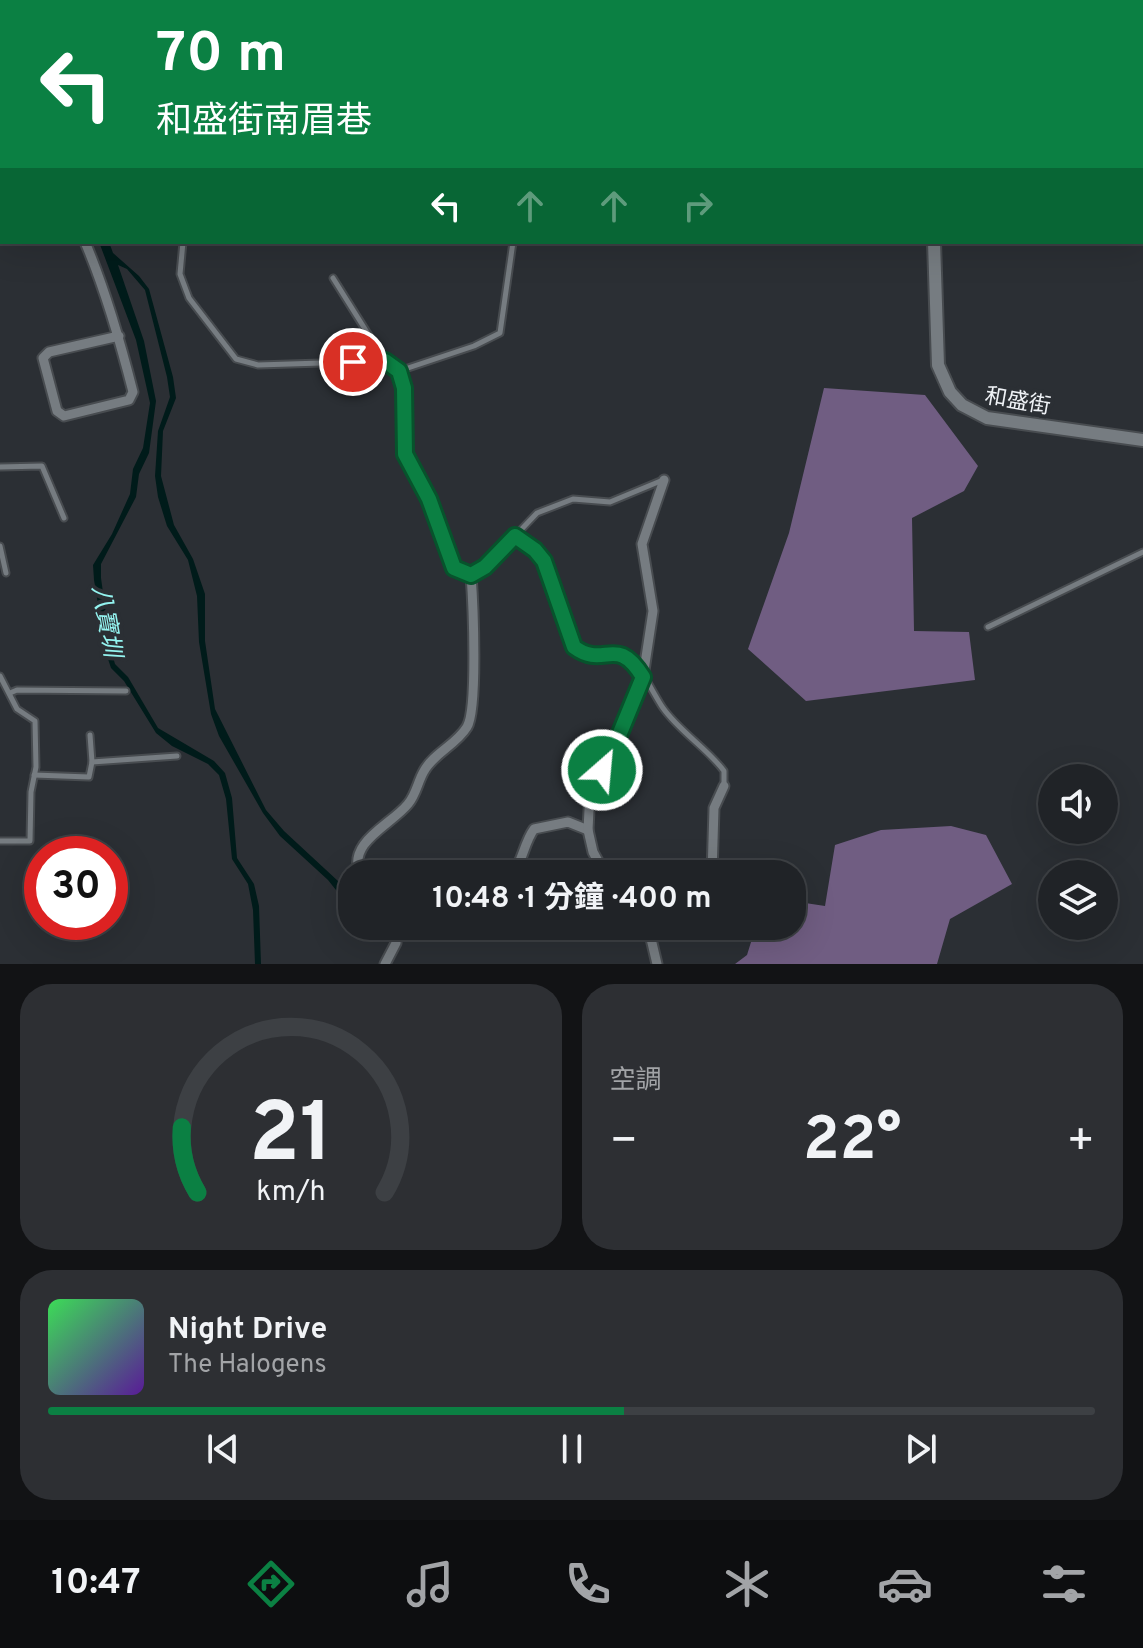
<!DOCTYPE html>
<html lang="zh-TW">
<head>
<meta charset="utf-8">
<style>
	:root { --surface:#202327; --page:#2d2f33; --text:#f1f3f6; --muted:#a2a4a7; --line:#3d4044; --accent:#0b8043 }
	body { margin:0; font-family:Overpass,"Noto Sans TC",sans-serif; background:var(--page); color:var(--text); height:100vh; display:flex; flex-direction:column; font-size:30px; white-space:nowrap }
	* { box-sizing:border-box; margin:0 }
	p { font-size:26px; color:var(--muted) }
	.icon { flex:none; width:44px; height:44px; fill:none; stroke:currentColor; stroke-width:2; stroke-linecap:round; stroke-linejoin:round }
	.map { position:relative; height:964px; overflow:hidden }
	.side { display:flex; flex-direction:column; gap:20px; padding:20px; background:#121315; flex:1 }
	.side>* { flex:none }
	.guide { position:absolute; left:0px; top:0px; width:1144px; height:244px; box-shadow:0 8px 32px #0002,0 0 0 2px var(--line); background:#0b8043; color:#fff; overflow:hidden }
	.buttons { position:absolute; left:1038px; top:764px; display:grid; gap:16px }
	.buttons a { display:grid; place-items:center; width:80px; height:80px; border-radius:50%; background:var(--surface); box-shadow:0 8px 32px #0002,0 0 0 2px var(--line); font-size:40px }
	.speed { position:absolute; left:24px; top:836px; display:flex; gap:16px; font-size:40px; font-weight:700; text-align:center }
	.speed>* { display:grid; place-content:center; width:104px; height:104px; border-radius:50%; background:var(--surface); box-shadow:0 8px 32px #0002,0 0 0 2px var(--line); line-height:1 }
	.speed .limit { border:12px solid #d22; background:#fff; color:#111 }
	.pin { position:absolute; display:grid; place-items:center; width:68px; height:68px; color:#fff; margin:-34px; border:4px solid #fff; border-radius:50%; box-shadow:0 2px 8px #0007 }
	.me { position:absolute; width:88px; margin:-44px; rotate:27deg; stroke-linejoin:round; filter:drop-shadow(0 0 6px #0008) }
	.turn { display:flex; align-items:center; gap:28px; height:168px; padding:0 24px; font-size:36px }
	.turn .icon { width:104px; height:104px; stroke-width:2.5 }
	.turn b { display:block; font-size:56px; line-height:68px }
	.lanes { display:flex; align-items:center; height:76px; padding:0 24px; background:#0003; justify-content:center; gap:40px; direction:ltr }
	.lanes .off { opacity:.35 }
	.big { font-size:60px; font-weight:700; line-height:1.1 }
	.side .tile { flex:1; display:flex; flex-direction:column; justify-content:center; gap:12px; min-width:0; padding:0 28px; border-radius:32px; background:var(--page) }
	.side .dial { align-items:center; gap:0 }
	.dial svg { height:208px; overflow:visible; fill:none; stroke:var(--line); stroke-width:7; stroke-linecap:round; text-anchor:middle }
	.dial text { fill:var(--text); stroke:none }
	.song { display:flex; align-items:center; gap:24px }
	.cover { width:96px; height:96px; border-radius:12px; background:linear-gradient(135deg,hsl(130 70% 55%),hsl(270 70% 35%)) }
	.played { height:8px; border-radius:4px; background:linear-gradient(90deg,var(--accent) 55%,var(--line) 55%) }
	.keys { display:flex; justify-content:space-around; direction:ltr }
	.heat { display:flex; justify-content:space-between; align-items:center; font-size:44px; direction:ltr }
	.side .tiles { flex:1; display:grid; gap:20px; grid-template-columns:1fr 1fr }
	.tile:last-child { grid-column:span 2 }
	.trip { position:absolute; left:338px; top:860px; width:468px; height:80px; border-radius:32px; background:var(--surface); box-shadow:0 8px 32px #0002,0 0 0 2px var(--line); font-weight:700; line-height:80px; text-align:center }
	.tab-bar { display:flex; height:128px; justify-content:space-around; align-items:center; background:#0d0e10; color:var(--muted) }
	.tab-bar .icon { width:56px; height:56px }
	.tab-bar .current { color:var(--accent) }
	.tab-bar b { font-size:36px; color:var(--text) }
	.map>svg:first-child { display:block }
	.forest { fill:#705d82 }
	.water { fill:#001b1a }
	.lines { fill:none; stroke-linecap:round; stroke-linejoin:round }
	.lane-casing { stroke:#484c50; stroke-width:9 }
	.street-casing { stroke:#484c50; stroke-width:13 }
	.secondary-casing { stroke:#484c50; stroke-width:16 }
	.lane { stroke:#767c81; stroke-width:5 }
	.street { stroke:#767c81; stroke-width:9 }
	.secondary { stroke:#767c81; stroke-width:12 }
	.route-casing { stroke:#07532c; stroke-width:20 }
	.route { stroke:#0b8043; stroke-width:14 }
	.labels { text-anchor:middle; stroke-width:8; stroke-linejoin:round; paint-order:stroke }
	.street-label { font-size:22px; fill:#eff2f6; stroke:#2b2f34 }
	.water-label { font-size:24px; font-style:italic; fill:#94f4f0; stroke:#2b2f34 }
</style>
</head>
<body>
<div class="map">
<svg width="1143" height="964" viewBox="0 0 1143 964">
	<rect width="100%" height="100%" fill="#2b2f34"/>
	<!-- forest -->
	<g class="forest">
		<path d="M824,388L925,395L978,466L964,491L912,518L914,631L969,632L975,680L806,701L748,649L789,533Z"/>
		<path d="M951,826L986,835L1012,884L950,919L937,964H735L747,955L756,926H792V901L825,906L835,845L881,830Z"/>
	</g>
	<!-- water -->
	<path class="water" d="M99,242H109L113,253L139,276L149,289L173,377L176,398L163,431L161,476L174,525L193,559L205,594V641L215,709L266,810L284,831L352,894V910L328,880L280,836L263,813L219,736L211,714L199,642L197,596L188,560L167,526L158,497L155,476L158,431L170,397L167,377L145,290L127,269L118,265L144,341L156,401L149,453L139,474L136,497L101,564V578L111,650L115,664L128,677L158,728L214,761L225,773L232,798L237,858L254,884L259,906L261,964H255L253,910L248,884L232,859L226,799L219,775L208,764L172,746L156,733L124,681L111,668L106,653L94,580L93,565L112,534L130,494L133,469L143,448L150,403L136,340Z"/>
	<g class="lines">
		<defs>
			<g id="lane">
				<path d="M301,0V2"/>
				<path d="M430,2V0"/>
				<path d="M494,2V0"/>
				<path d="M665,2L667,0"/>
				<path d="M183,242L180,274L189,298L236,359L258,365L385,361L399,371L404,388L405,454L429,499L454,568L471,575L485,567L515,536L535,550L544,561L574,647C595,662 610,647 627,657C640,664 654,695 663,708C680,732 707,748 724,771V786"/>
				<path d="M333,278L385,361"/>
				<path d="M399,371L474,346L500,333L513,242"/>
				<path d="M0,467L42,466L64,518"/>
				<path d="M515,536L537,513L573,499L610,502L663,480"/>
				<path d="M0,546L6,573"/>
				<path d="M988,627L1143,552"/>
				<path d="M0,676L17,709L35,721L36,767L31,792L30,841H0"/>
				<path d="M10,693L17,690L126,691"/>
				<path d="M92,762L177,756"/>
				<path d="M34,775L89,777L92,762L90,735"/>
			</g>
			<g id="street">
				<path d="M0,158L2,160"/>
				<path d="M85,242C106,291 120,341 133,392L129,400L64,416L57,411L43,358L49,352L119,336"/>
				<path d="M360,874C347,842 391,825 408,804C416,795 418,781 424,771C434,753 456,745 467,727C478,709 473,601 471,575"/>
				<path d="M513,874C523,860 524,843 534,829L568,822L588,830"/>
				<path d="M605,874L593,852L588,830L590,790L613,750L643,677L653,611L642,544L664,480"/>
				<path d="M712,874L714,808L724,786"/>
				<path d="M648,926L657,964"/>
				<path d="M385,964L396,943L397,926"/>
			</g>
			<g id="secondary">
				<path d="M5,0L6,2"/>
				<path d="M278,0L279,2"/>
				<path d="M925,0V2"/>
				<path d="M934,242L938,365L950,392L962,405L987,418L1143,440"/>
			</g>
		</defs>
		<!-- lane casing -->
		<use href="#lane" class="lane-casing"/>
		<!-- street casing -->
		<use href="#street" class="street-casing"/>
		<!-- secondary casing -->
		<use href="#secondary" class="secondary-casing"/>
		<!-- lane -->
		<use href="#lane" class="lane"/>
		<!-- street -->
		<use href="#street" class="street"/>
		<!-- secondary -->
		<use href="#secondary" class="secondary"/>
	</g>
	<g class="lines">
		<defs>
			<path id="route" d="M353,362L385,361L399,371L404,388L405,454L429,499L454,568L471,575L485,567L515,536L535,550L544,561L574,647C605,670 616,633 643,677L613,750L602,770"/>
		</defs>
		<!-- route casing -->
		<use href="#route" class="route-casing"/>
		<!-- route -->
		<use href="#route" class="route"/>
	</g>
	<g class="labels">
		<!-- street labels -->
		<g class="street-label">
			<text transform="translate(1018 400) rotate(10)" y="8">和盛街</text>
		</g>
		<!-- water labels -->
		<g class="water-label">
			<text transform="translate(107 621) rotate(80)" y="8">八寶圳</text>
		</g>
	</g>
</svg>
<div class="buttons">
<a><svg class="icon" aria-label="sound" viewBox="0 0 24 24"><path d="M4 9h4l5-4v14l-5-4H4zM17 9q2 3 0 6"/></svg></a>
<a><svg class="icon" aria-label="layers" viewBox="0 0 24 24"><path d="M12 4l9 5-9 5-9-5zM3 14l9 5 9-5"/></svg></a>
</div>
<div class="speed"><div class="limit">30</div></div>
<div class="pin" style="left:353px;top:362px;background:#d93025"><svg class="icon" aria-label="arrive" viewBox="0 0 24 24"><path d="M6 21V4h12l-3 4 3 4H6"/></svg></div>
<svg class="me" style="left:602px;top:770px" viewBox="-20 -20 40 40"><circle r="17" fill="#0b8043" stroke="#fff" stroke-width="3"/><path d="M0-11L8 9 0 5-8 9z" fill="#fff"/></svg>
<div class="trip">10:48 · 1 分鐘 · 400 m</div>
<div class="guide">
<div class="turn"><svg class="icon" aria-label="left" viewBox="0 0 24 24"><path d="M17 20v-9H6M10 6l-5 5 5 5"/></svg><div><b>70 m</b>和盛街南眉巷</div></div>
<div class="lanes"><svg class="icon" aria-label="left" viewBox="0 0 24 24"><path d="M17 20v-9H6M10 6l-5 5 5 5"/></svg><svg class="icon off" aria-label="ahead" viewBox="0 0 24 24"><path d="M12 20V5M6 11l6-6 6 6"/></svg><svg class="icon off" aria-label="ahead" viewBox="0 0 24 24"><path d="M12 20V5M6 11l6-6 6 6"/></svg><svg class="icon off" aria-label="right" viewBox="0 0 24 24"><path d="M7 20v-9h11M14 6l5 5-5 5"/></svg></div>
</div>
</div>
<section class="side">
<div class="tiles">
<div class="tile dial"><svg viewBox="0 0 100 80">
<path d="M14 69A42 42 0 1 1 86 69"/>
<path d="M14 69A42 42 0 0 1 8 44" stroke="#0b8043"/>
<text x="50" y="56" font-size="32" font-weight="700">21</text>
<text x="50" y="72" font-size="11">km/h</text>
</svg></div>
<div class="tile"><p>空調</p>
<div class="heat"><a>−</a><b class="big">22°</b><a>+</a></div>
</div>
<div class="tile">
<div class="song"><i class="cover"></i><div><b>Night Drive</b><p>The Halogens</p></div></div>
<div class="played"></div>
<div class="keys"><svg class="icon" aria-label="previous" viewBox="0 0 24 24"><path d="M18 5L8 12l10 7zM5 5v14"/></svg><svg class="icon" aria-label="pause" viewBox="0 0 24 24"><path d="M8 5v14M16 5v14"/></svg><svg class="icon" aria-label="next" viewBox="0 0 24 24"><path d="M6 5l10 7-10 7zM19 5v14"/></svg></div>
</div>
</div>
</section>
<nav class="tab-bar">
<b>10:47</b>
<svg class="icon current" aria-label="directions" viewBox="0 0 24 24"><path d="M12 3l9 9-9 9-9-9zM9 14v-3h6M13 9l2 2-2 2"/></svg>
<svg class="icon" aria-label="music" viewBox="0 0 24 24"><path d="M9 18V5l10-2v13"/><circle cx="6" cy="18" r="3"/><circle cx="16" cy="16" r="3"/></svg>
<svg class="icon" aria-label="phone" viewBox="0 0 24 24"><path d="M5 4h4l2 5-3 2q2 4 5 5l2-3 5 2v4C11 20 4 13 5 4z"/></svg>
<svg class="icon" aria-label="climate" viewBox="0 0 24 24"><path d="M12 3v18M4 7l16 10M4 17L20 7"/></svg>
<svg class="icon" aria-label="car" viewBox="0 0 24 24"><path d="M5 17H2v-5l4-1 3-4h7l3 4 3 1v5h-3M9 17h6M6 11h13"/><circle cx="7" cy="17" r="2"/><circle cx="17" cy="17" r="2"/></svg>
<svg class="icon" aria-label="filters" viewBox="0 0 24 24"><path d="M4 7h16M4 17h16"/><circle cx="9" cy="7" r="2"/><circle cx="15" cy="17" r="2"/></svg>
</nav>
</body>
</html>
